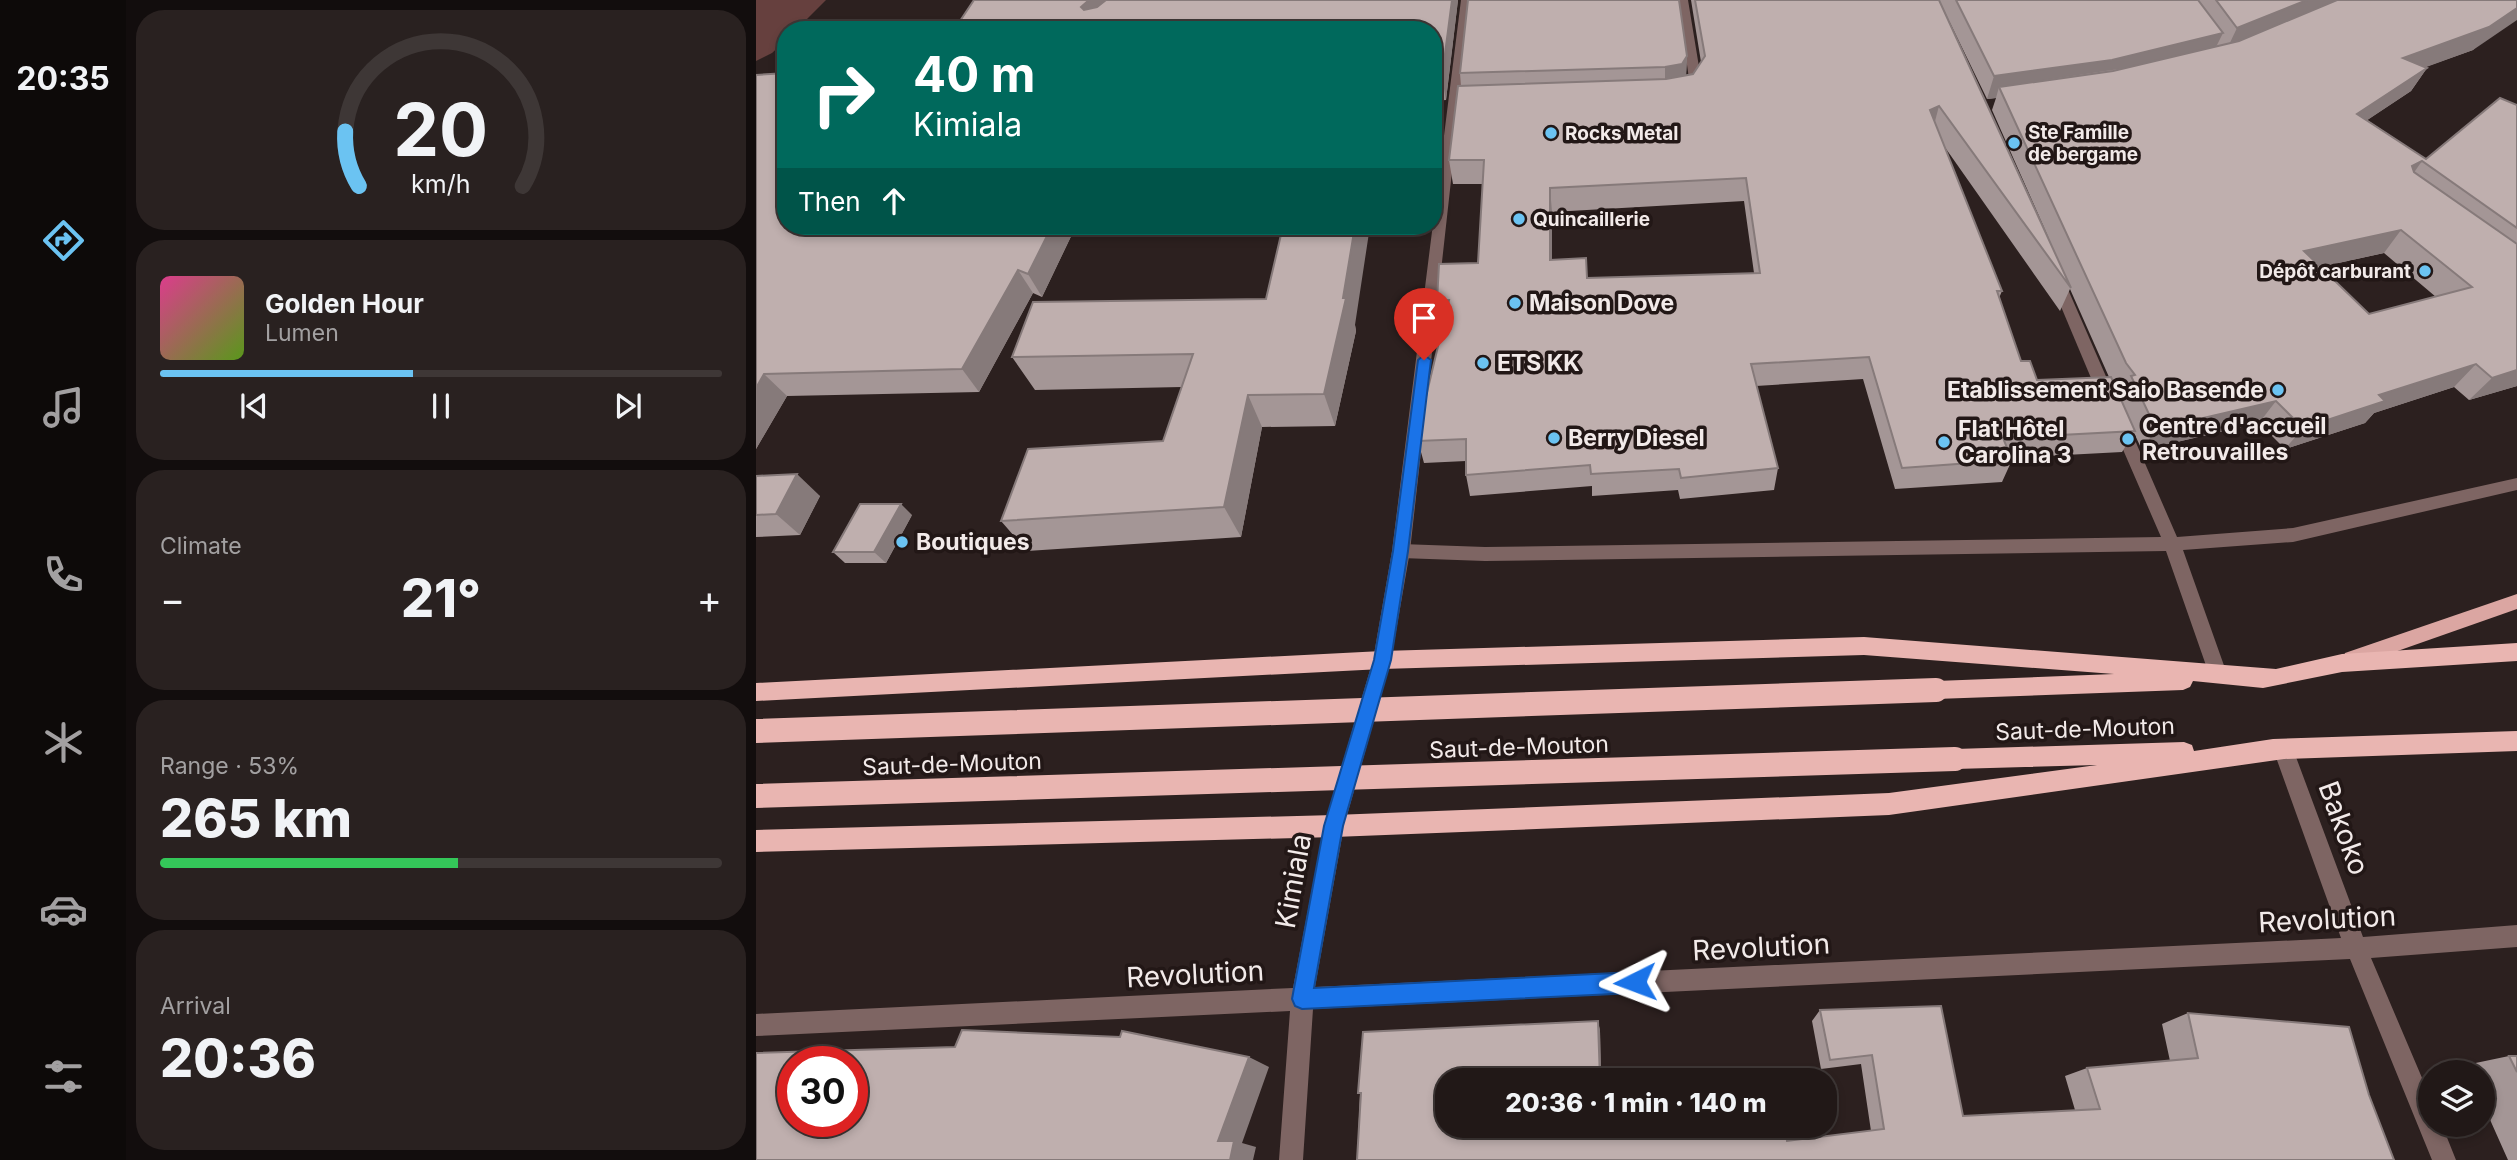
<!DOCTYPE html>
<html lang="en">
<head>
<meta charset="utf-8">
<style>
	:root { --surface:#211817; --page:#292120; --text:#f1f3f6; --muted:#a2a0a1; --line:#3e3736; --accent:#6bc3f2 }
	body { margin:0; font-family:Inter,sans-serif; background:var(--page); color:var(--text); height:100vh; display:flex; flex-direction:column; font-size:26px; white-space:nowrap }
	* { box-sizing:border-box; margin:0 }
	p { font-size:23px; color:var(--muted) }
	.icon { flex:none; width:38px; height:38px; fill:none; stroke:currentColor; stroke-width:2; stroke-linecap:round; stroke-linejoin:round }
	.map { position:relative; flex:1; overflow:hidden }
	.side { display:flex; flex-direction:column; gap:10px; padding:10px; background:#120d0d; width:630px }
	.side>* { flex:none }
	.top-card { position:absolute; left:21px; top:21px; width:665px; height:214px; border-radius:28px; box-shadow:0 4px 10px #0003,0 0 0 2px var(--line); background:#00695c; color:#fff; overflow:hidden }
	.controls { position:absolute; left:1662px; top:1060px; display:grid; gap:14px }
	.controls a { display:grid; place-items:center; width:77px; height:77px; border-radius:50%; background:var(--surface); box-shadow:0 4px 10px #0003,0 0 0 2px var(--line); font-size:35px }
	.speed { position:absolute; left:21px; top:1046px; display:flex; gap:14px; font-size:35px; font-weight:700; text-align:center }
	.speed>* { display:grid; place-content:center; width:91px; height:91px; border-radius:50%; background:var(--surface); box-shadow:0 4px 10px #0003,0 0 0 2px var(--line); line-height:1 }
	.speed .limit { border:10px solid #d22; background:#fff; color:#111 }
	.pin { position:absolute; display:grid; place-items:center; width:60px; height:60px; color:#fff; margin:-72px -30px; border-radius:50% 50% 50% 0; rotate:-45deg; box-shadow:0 0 7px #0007 }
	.pin .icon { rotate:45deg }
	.me { position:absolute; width:77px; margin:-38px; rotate:267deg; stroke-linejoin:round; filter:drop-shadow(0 0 5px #0008) }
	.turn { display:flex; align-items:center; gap:24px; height:147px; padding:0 21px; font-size:32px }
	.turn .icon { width:91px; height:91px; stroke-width:2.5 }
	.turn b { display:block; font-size:49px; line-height:60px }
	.then { display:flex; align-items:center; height:66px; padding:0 21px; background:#0003; gap:14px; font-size:26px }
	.big { font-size:52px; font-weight:800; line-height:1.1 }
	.side .card { flex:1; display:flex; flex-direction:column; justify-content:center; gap:10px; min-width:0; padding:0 24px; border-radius:28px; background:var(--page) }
	.side .dial { align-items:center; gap:0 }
	.dial svg { height:182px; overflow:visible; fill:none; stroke:var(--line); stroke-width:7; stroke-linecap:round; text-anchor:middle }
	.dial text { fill:var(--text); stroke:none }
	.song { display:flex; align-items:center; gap:21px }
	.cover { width:84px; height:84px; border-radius:10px; background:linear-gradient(135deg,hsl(330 70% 55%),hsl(90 70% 35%)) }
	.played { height:7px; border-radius:4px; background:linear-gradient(90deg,var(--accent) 45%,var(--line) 45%) }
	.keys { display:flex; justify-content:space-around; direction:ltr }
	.heat { display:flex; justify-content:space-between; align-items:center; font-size:38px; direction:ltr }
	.charge { height:10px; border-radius:5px; background:linear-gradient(90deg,#34c759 53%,var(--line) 0) }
	.trip { position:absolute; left:679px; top:1068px; width:402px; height:70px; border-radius:28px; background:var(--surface); box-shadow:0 4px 10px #0003,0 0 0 2px var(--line); font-weight:800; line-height:70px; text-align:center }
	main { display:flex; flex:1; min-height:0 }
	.menu { display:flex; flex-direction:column; width:126px; justify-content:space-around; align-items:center; background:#0d0a09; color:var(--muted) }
	.menu .icon { width:49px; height:49px }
	.menu .on { color:var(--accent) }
	.menu b { font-size:32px; color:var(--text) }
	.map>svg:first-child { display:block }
	.green { fill:#66403e }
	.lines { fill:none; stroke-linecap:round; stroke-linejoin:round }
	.minor { fill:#7e6563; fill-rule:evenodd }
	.tertiary { fill:#7e6563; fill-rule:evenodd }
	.primary { fill:#dba6a2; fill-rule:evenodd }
	.trunk { fill:#e9b5b1; fill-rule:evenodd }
	.trunk-bridge { stroke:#e9b5b1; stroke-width:24 }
	.wall { fill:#a49696; fill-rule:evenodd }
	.shaded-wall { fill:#867a7a }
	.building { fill:#bfafae; stroke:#867a7a; stroke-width:2; fill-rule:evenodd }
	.route { fill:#1a73e8; stroke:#114b97; stroke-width:2 }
	.poi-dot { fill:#6bc3f2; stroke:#221716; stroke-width:2.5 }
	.labels { text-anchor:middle; stroke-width:7; stroke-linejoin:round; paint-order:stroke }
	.far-poi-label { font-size:19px; font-weight:bold; fill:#f2eae9; stroke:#221716; text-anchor:start }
	.poi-label { font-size:23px; font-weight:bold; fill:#f2eae9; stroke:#221716; text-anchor:start }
	.street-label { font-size:23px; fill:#f2eae9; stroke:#221716 }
	.near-street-label { font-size:28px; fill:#f2eae9; stroke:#221716 }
</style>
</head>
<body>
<main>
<nav class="menu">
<b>20:35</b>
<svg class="icon on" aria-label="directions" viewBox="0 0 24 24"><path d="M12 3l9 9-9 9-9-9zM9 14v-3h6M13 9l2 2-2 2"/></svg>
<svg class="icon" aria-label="music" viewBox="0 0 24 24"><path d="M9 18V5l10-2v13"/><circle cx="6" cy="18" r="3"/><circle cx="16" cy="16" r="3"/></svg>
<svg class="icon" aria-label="phone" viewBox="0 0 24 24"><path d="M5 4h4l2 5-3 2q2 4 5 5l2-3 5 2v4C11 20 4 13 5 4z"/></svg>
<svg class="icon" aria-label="climate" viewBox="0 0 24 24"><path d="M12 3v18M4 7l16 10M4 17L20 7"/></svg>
<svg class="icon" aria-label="car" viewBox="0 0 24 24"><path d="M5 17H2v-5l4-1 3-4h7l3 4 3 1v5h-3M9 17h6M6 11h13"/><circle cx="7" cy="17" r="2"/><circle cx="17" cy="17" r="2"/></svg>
<svg class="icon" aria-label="filters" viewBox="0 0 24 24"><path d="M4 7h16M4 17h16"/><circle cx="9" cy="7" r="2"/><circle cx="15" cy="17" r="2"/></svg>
</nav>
<section class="side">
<div class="card dial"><svg viewBox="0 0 100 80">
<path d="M14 69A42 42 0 1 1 86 69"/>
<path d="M14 69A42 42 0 0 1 8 45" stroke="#6bc3f2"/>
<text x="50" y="56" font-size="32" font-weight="700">20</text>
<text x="50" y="72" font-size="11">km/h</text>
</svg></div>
<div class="card">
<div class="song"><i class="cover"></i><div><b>Golden Hour</b><p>Lumen</p></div></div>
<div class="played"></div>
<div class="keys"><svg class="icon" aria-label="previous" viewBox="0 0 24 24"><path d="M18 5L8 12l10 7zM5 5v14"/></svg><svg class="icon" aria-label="pause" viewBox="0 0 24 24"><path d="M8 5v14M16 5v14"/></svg><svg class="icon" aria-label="next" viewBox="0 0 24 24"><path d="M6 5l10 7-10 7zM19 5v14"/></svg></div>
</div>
<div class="card"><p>Climate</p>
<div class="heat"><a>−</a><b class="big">21°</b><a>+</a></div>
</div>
<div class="card"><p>Range · 53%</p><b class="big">265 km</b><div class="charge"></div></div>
<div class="card"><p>Arrival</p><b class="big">20:36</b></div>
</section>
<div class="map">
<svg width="1761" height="1160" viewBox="0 0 1761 1160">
	<rect width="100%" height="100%" fill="#2c201f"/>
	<!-- green -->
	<path class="green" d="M0,0H70L40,30H30V40L16,53L0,61Z"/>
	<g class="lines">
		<!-- minor -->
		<g class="minor">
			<path d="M922,0H932L945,79L935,94L931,95L925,92L933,79Z"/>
			<path d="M677,138H695L701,142L695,146H677Z"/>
			<path d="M1300,273L1307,278L1359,397L1356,401H1346L1343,397L1293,278Z"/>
			<path d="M1363,416L1371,422L1421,537L1537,528L1761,478V490L1537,542L1427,550L1471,674L1469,680L1462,682L1455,680L1453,674L1410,551L729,561L645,558L639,556L636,551L639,546L645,544L729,547L1405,537L1355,422Z"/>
			<path d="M1527,740L1534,743L1537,749L1607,937L1761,925V947L1615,958L1675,1099V1125H1686L1700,1160H1676L1594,959L557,1009L547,1160H523L534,1011L0,1036V1014L537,988L568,826L571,819L578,816L585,819L588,826L559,987L1585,938L1517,749L1520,743Z"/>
		</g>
		<!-- tertiary -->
		<path class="tertiary" d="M705,0H715L654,551L635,660L588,826L585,833L578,836L571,833L568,826L617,660L636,551Z"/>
		<!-- primary -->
		<path class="primary" d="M1761,594V609L1596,667L1589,665L1587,659L1589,653Z"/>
		<!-- trunk -->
		<g class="trunk">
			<path d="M1108,637L1520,669L1586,654L1761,643V661L1586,672L1507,688L1437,681L1434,687L1427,690L1180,699L1173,697L1170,690L1173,683L1180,681L1358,674L1108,655L626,669L0,701V683L626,651Z"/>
			<path d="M1761,731V751L1528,759L1133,815L578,837L0,852V830L578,815L1133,793L1341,765L1199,769L1191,766L1188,759L1191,752L1199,749L1428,742L1436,745L1438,751L1517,739Z"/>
		</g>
		<!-- trunk-bridge -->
		<g class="trunk-bridge">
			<path d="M0,731L1180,690"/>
			<path d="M0,796L1199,759"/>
		</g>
	</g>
	<!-- wall -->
	<g class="wall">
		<path d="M218,0H702L690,100L677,101V30Z"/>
		<path d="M935,0H1183L1295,243L1236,110L1240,98L1231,99L1183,0H1761L1717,50L1669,67L1671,68L1655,91L1611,120L1670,159L1761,105V386L1713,400L1698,387L1618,413L1609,423L1529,449L1503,423L1386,450L1378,433L1366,452L1255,458L1256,460L1246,482L1139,489L1107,379L1000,386L1022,468L1018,490L924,499L922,490L836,496V486L714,496L710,475V461L668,463L662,441L668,405L688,323H685L681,301L722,263L727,184H697L693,160L705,86L704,73L931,56L930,75L937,74L945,62ZM1188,146L1304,311L1314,289L1353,377L1281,380L1265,361L1243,298L1246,291ZM988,201L998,273L831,278L796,259V212ZM1628,253L1680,297L1613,314L1564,267Z"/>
		<path d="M0,75L30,226H320L286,297L277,293L223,392L31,396L0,449Z"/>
		<path d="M599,325L600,331L579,426L506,427L485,537L271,551L245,521L407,441L426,387L279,390L256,357Z"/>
		<path d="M0,476L64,496L44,535L0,537Z"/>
		<path d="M156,515L130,563H89L77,552Z"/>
		<path d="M1064,1010L1207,1116L1319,1110L1309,1076L1331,1068L1414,1061L1406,1024L1432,1013L1613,1095L1638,1160H601L604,1094L602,1093L842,1021L844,1031L845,1080H691L1031,1141L1115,1131L1105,1064L1065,1069L1056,1021Z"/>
		<path d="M1753,1056H1761V1160H1752L1727,1104V1073H1714L1710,1065Z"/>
	</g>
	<!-- shaded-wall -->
	<g class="shaded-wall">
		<path d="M333,0H366L336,30L325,7Z"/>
		<path d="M696,0H702L690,100L686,77Z"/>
		<path d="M1551,0H1593L1470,51L1481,28Z"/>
		<path d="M1761,8V20L1717,50L1632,81L1647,58Z"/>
		<path d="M1467,33L1456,55L1243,87L1240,98L1231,99L1238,76Z"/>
		<path d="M931,56L930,78L909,90V67Z"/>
		<path d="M1671,68L1655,91L1586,137L1601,114Z"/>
		<path d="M1183,106L1177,129L1174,110Z"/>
		<path d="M1666,161L1650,184L1656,166Z"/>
		<path d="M794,188L796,212V283L794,260Z"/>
		<path d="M296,226H320L286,297L272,274Z"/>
		<path d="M599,226H614L599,325L600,331L579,426L568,394L587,298Z"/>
		<path d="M1645,230L1628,253L1532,274L1548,251Z"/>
		<path d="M262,270L277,293L223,392L206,369Z"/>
		<path d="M1720,364L1698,387L1618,413L1609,423L1529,449L1547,428L1623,395Z"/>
		<path d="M1761,370V386L1713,400L1736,378Z"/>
		<path d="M8,374L31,396L0,449V388Z"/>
		<path d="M492,395L506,427L485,537L468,507Z"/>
		<path d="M1520,401L1503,423L1386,450L1400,429Z"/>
		<path d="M41,474L64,496L44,535L20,514Z"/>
		<path d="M145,504L156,515L130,563L118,552Z"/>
		<path d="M842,1021L844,1031L845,1080H844Z"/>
		<path d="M493,1057L513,1067L486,1143L500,1147L497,1160H474L462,1141Z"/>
	</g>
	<!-- building -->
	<g class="building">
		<path d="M218,0H333L325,7L328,10L341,7L350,0H696L686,77L677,78V30H198Z"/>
		<path d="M712,0H923L931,56L926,64L909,67L704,73Z"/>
		<path d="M939,0H1183L1315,288L1183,106L1174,110L1246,291H1241L1265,361H1274L1281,380L1355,377L1379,431L1247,438L1256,460L1146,468L1113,357L995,364L1022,468L925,478L923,469L835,474L834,465L710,475V439L662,441L666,405H668L693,300L681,301L683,264L722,263L728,160H693L702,86L910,79L937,74L949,56ZM990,178L1004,273L831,278L830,258L794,260V188Z"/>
		<path d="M1200,0H1442L1467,33L1356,60L1238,76Z"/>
		<path d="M1460,0H1551L1481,28Z"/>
		<path d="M1581,0H1761V8L1733,27L1647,58L1671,68L1601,114L1670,159L1744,98L1761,105V228L1666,161L1656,166L1658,172L1761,244V370L1736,378L1720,364L1623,395L1629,401L1547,428L1520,401L1400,429L1375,376L1379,375L1370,363L1243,87L1357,71L1483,41ZM1645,230L1716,287L1613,314L1548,251Z"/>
		<path d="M30,73V226H296L272,274L262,270L206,369L8,374L0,388V75Z"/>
		<path d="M527,226H599L587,298H590L568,394L492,395L468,507L245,521L272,449L407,441L437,354L256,357L277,302L510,299Z"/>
		<path d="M41,474L20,514L0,515V476Z"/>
		<path d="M104,504H145L118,552H77Z"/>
		<path d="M1185,1006L1207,1116L1344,1109L1331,1068L1442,1058L1432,1013L1593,1027L1613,1095L1638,1160H601L605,1093H602L607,1032L842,1021L844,1080H691V1125H1029L1031,1141L1128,1129L1116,1055L1074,1060L1064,1010Z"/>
		<path d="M206,1030L364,1037L366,1031L493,1057L462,1141H478L474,1160H0V1053L199,1047ZM37,1062H96V1122H37Z"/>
		<path d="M1753,1056H1761V1072Z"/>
	</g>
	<!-- route -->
	<path class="route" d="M668,355L675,360L652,551L635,660L587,826L558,988L879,972L886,975L889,982L886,990L879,993L546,1009L539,1006L536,999L568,826L618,660L637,551L662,360Z"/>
	<!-- markers -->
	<g class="poi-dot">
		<circle cx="795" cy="133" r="7"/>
		<circle cx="1258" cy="143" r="7"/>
		<circle cx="763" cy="219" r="7"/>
		<circle cx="1669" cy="271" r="7"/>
		<circle cx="759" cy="303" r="7"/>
		<circle cx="727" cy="363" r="7"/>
		<circle cx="1522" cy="390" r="7"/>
		<circle cx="798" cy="438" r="7"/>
		<circle cx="1372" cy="439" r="7"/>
		<circle cx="1188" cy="442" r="7"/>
		<circle cx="146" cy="542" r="7"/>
	</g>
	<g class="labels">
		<!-- far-poi labels -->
		<g class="far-poi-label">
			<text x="1272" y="139">Ste Famille<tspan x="1272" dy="22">de bergame</tspan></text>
			<text x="809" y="140">Rocks Metal</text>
			<text x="777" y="226">Quincaillerie</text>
			<text x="1655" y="278" text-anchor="end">Dépôt carburant</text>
		</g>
		<!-- poi labels -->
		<g class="poi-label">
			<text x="773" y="311">Maison Dove</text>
			<text x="741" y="371">ETS KK</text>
			<text x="1508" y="398" text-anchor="end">Etablissement Saio Basende</text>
			<text x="1386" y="434">Centre d'accueil<tspan x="1386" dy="26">Retrouvailles</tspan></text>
			<text x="1202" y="437">Flat Hôtel<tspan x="1202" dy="26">Carolina 3</tspan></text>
			<text x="812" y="446">Berry Diesel</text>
			<text x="160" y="550">Boutiques</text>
		</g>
		<!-- street labels -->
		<g class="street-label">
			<text transform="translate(1329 729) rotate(-2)" y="8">Saut-de-Mouton</text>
			<text transform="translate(763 747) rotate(-2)" y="8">Saut-de-Mouton</text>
			<text transform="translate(196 764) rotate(-2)" y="8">Saut-de-Mouton</text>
		</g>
		<!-- near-street labels -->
		<g class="near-street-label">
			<text transform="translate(1588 828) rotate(70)" y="10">Bakoko</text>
			<text transform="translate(537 881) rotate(-80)" y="10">Kimiala</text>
			<text transform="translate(1571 919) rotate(-3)" y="10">Revolution</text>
			<text transform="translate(1005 947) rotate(-3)" y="10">Revolution</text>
			<text transform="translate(439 974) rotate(-3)" y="10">Revolution</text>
		</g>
	</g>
</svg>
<div class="controls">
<a><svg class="icon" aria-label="layers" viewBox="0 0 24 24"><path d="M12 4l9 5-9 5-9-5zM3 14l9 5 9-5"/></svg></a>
</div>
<div class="speed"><div class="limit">30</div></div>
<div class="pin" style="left:668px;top:360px;background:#d93025"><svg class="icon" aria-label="arrive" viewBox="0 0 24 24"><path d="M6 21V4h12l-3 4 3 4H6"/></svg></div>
<svg class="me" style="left:879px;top:982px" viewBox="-20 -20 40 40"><path d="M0-17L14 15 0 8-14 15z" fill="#1a73e8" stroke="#fff" stroke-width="4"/></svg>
<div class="trip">20:36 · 1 min · 140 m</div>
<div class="top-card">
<div class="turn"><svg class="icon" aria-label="right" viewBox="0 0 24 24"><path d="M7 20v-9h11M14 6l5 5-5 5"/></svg><div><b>40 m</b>Kimiala</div></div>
<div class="then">Then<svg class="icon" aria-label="ahead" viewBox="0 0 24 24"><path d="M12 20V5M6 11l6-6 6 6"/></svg></div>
</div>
</div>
</main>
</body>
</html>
